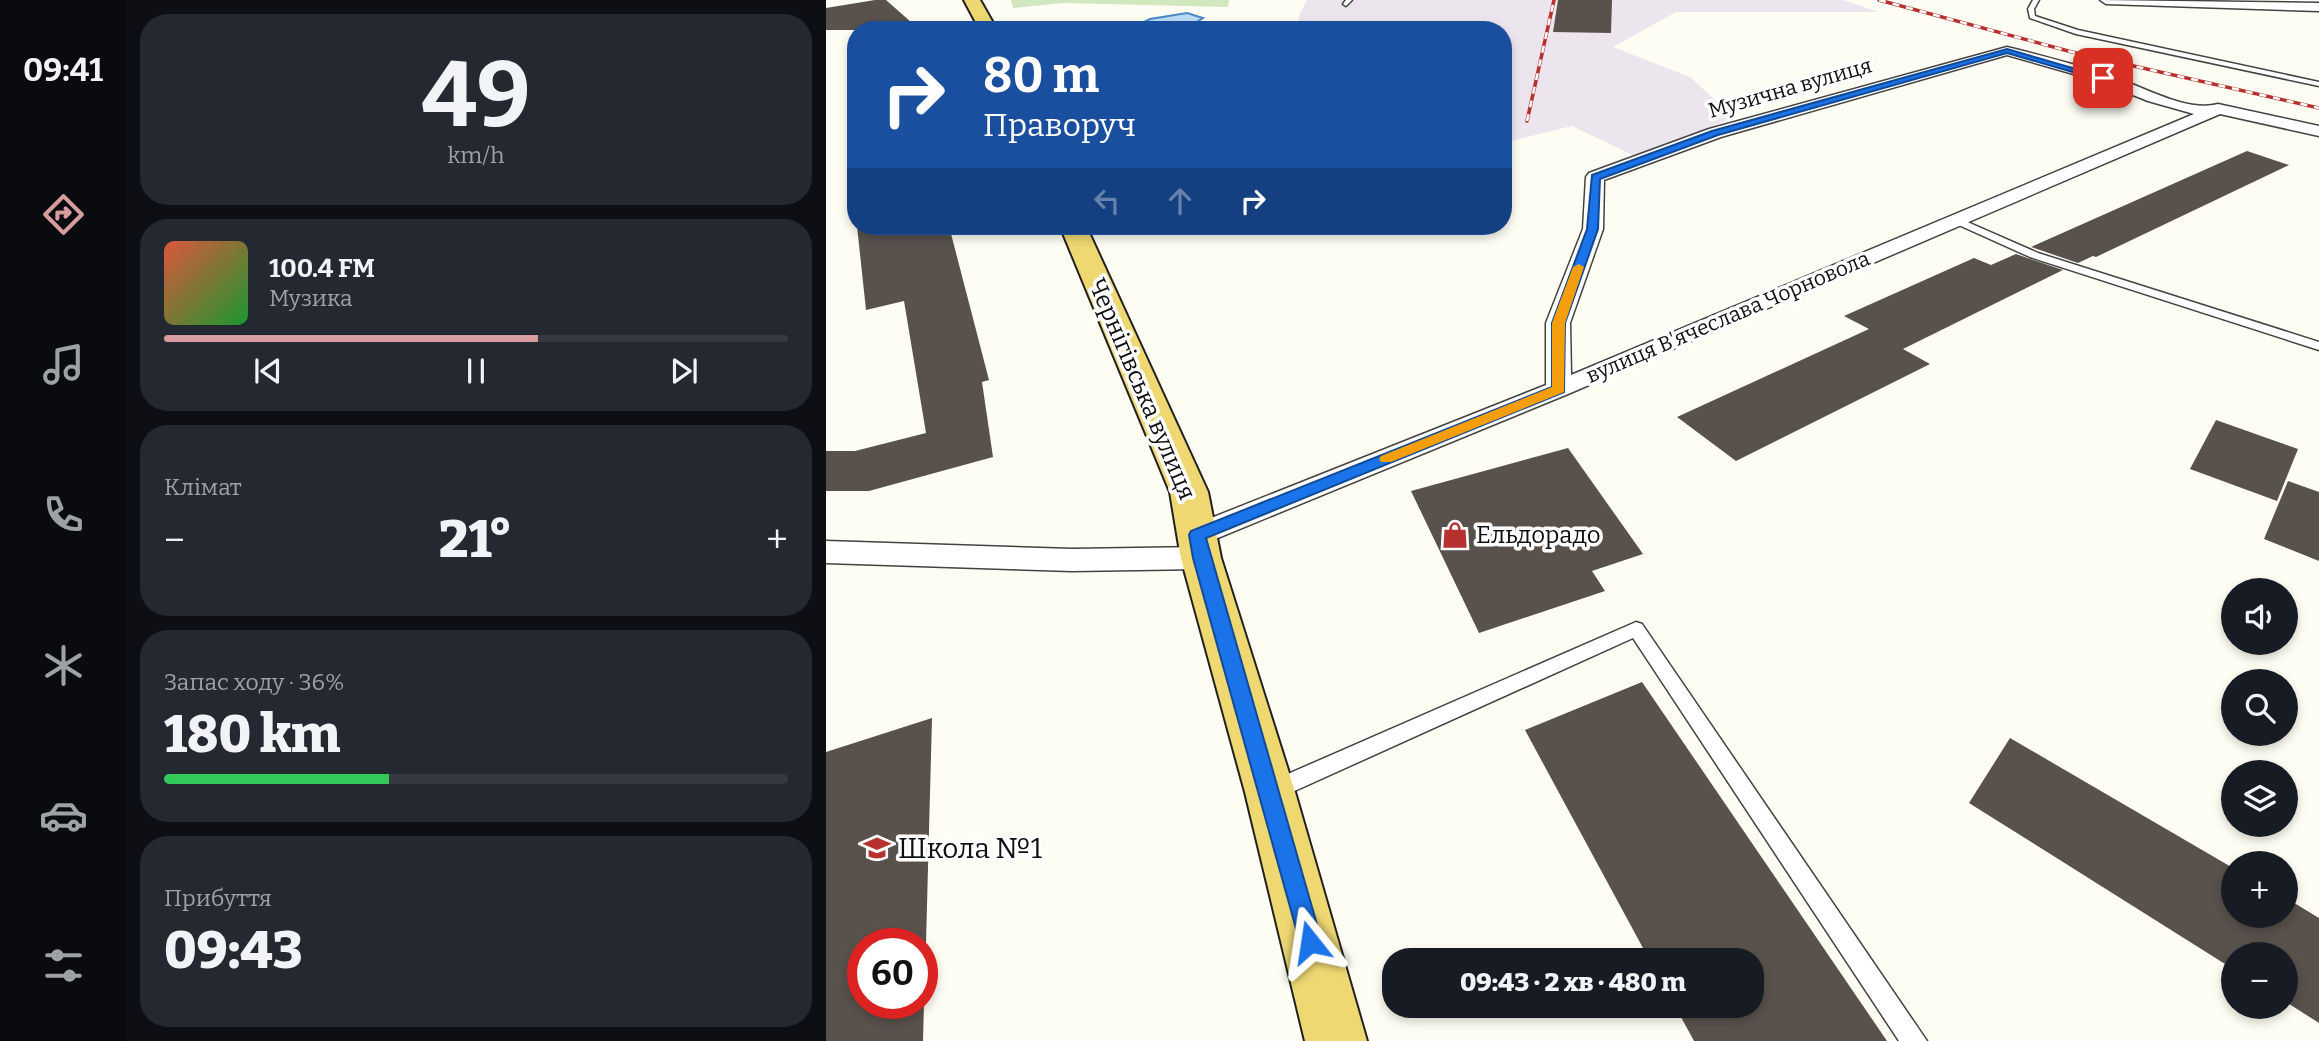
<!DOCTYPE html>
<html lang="uk">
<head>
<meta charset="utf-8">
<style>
	:root { --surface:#171b24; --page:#242831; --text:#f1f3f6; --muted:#9ea1a6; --line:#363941; --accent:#d79c9d }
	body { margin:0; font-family:Bitter,serif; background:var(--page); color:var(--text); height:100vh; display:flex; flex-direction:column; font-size:26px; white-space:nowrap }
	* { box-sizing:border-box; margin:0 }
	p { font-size:23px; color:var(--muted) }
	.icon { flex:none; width:38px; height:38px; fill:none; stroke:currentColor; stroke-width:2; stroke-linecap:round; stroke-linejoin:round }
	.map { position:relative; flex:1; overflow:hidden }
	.drawer { display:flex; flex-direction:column; gap:14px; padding:14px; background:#0d0f14; width:700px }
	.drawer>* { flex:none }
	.guide { position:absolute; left:21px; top:21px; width:665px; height:214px; border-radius:28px; box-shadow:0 4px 10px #0003; background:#1a4fa0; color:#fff; overflow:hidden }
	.fabs { position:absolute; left:1395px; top:578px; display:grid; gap:14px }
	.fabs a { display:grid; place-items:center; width:77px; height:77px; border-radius:50%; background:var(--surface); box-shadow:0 4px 10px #0003; font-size:35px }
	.speed { position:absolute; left:21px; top:928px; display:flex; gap:14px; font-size:35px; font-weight:700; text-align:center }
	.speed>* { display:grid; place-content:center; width:91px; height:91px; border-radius:50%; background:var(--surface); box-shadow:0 4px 10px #0003; line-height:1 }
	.speed .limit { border:10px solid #d22; background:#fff; color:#111 }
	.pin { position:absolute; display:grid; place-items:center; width:60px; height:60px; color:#fff; margin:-30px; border-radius:14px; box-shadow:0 4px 10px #0006 }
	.me { position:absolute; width:77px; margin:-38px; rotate:345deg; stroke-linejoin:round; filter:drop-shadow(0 0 5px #0008) }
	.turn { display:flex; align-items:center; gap:24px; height:147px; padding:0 21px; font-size:32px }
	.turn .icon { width:91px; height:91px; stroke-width:2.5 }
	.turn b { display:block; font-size:49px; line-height:60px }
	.lanes { display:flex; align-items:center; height:66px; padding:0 21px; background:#0003; justify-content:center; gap:35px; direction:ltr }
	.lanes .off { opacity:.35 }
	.big { font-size:52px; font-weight:800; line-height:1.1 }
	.drawer .tile { flex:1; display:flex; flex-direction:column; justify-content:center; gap:10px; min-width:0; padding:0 24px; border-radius:28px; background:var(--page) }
	.drawer .dial { align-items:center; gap:0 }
	.dial b { font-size:91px; line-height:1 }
	.song { display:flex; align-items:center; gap:21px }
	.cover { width:84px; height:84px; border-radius:10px; background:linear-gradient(135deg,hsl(10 70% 55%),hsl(130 70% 35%)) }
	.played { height:7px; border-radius:4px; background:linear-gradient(90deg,var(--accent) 60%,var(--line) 60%) }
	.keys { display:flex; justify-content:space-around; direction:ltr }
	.heat { display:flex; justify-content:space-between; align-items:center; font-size:38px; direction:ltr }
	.charge { height:10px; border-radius:5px; background:linear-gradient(90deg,#34c759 36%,var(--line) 0) }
	.trip { position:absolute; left:556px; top:948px; width:382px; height:70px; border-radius:28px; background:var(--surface); box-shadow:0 4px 10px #0003; font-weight:800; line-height:70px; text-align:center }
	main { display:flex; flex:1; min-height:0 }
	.tabs { display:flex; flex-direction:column; width:126px; justify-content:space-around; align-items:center; background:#090b0e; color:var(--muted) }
	.tabs .icon { width:49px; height:49px }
	.tabs .selected { color:var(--accent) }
	.tabs b { font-size:32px; color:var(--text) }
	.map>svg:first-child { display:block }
	.industrial { fill:#ede5ed }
	.green { fill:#d1e7be }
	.water { fill:#bbdaf3; stroke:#468bc5; stroke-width:2 }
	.building { fill:#58514c }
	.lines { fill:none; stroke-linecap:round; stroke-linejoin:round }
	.lane-casing { stroke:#434343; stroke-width:3 }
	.street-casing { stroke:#434343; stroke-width:3 }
	.primary-casing { stroke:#212121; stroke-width:4 }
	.lane { fill:#fff; fill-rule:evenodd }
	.street { fill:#fff; fill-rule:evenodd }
	.primary { fill:#efd872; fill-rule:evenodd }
	.rail-casing { stroke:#b73130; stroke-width:3.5 }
	.rail { stroke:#fff; stroke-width:2.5; stroke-dasharray:7; stroke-linecap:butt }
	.route { fill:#1a73e8; stroke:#114b97; stroke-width:2 }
	.slow { fill:#f59e0b }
	.labels { text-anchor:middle; stroke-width:7; stroke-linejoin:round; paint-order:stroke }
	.far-street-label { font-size:21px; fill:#101010; stroke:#fff }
	.street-label { font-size:24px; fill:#101010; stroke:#fff }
	.poi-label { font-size:24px; fill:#101010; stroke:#fff; text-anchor:start }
	.near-poi-label { font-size:28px; fill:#101010; stroke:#fff; text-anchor:start }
</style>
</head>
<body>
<main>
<nav class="tabs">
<b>09:41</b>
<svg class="icon selected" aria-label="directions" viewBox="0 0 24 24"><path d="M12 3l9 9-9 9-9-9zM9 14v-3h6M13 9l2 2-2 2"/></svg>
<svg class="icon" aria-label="music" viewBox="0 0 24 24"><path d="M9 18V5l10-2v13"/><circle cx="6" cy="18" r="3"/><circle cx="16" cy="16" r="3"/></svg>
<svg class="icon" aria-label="phone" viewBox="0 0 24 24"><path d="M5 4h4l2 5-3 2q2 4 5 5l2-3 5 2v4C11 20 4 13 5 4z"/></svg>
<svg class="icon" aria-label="climate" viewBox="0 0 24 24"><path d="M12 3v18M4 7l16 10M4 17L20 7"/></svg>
<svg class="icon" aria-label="car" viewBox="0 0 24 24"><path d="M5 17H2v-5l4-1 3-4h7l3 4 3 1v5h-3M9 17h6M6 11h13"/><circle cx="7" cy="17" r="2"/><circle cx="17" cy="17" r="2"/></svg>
<svg class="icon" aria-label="filters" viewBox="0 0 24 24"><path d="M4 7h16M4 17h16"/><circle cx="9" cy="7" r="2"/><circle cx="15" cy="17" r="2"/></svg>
</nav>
<section class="drawer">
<div class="tile dial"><b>49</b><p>km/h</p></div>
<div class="tile">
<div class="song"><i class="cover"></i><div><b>100.4 FM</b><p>Музика</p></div></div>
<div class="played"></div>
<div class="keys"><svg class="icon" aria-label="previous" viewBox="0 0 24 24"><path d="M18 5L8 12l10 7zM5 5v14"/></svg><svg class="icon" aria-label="pause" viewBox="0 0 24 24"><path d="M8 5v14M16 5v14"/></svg><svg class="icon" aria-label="next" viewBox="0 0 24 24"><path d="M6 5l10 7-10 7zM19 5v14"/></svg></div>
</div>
<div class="tile"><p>Клімат</p>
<div class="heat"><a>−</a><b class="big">21°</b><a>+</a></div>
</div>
<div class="tile"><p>Запас ходу · 36%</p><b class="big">180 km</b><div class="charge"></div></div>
<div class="tile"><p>Прибуття</p><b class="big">09:43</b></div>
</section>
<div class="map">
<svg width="1493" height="1041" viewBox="0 0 1493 1041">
	<rect width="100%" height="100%" fill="#fefdf3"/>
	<!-- industrial -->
	<path class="industrial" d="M481,0H1017L1053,12H850L787,47L864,77L908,117L813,158L746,126L677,143V30H471L474,13Z"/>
	<!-- green -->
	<path class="green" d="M185,0H403L402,7L236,3L187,8Z"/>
	<!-- water -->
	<path class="water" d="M361,13L377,18L369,23L371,27L386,30H302L324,19Z"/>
	<!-- building -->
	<g class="building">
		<path d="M49,0H60L94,30H0V8Z"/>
		<path d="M732,0H786L785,33L727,32Z"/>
		<path d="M1421,151L1463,165L1270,257L1267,256L1252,263L1205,247Z"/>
		<path d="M31,226H123L163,380L156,382L167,457L43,491H0V451H29L100,433L78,301L40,310Z"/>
		<path d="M1190,254L1237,270L1077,349L1104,364L910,461L851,417L1043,329L1018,316L1148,258L1165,265Z"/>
		<path d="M1390,420L1472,449L1451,501L1364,469Z"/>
		<path d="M742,448L817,554L766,571L779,591L653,633L585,491Z"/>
		<path d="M1462,481L1493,492V561L1438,539Z"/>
		<path d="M816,682L1061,1041H868L849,1006H926V961H824L699,730Z"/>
		<path d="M106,718L100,943H37V1003H98L97,1041H0V752Z"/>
		<path d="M1184,738L1407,868V915H1460V898L1493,918V1023L1460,1002V954H1407V969L1143,803Z"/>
	</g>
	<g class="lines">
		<defs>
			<g id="lane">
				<path d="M520,0H526L520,6L517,4Z"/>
				<path d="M1207,0H1213L1208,9L1209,16L1252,30L1493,82V86L1250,34L1204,18L1202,9Z"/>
				<path d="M1130,217L1212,253L1493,342V350L1204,257L1126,222L1125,220Z"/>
				<path d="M810,622L816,624L1101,1041H1073L807,638L453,798L446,800L439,798L436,791L439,784Z"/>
			</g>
			<g id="street">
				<path d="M1274,0L1493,3V11L1280,4Z"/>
				<path d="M1181,47C1214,55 1247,64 1280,74C1312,84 1359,113 1392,104L1493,126V136L1394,114L742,394L382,542L371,545L360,542L356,535L360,528L720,385V323L757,229L760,177L763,173L883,129ZM1181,55L1272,81L1322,101L1368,114L745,375L744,323L777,229L778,180L895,137Z"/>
				<path d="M0,541L246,549L375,547L386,550L391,558L386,566L375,569L246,571L0,563Z"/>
			</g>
			<g id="primary">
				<path d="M138,0H154L171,30H154Z"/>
				<path d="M234,226H260L382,492L395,558L469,792L541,1041H479L419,792L355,558L344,492Z"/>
			</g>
		</defs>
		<!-- lane casing -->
		<use href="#lane" class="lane-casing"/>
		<!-- street casing -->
		<use href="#street" class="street-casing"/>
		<!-- primary casing -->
		<use href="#primary" class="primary-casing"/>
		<!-- lane -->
		<use href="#lane" class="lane"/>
		<!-- street -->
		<use href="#street" class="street"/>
		<!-- primary -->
		<use href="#primary" class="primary"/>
		<defs>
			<g id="rail">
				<path d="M1053,0L1246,52L1493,108"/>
				<path d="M701,121L728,0"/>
			</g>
		</defs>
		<!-- rail casing -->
		<use href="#rail" class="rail-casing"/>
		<!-- rail -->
		<use href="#rail" class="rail"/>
	</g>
	<!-- route -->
	<path class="route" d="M1181,49L1281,78L1274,80L1181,53L892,135L774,179L772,229L739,323L738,392L380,538L496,942L492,950L484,953L476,950L367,558L363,535L365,531L726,387V323L761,229L766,175L886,131Z"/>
	<!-- slow -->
	<path class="slow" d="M753,264L758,267L739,323L738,392L565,462H555L553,459L555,456L726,387V323L747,267Z"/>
	<!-- icons -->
	<defs>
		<symbol id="shop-bare" viewBox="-9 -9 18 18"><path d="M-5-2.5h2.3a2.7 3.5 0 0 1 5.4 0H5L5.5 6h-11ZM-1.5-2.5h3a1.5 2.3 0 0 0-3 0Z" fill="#b73130" stroke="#fff" stroke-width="2.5" paint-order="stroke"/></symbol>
		<symbol id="school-bare" viewBox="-9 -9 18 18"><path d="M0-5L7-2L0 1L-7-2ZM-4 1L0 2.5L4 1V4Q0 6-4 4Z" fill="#b73130" stroke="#fff" stroke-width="2.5" paint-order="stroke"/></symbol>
	</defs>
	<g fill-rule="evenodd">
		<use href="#shop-bare" x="610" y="516" width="38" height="38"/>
		<use href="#school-bare" x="32" y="829" width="38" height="38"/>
	</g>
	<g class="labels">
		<!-- far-street labels -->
		<g class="far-street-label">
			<text transform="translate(964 88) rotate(-16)" y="7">Музична вулиця</text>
			<text transform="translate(902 317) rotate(-23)" y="7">вулиця В'ячеслава Чорновола</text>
		</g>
		<!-- street labels -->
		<g class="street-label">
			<text transform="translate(316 389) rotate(67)" y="8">Чернігівська вулиця</text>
		</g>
		<!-- poi labels -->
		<g class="poi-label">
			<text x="650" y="543">Ельдорадо</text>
		</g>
		<!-- near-poi labels -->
		<g class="near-poi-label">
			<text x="72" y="858">Школа №1</text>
		</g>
	</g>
</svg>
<div class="fabs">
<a><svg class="icon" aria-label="sound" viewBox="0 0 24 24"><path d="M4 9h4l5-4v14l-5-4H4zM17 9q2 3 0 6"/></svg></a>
<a><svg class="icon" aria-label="search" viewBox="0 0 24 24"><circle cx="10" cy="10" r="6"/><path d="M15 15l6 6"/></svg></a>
<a><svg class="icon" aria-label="layers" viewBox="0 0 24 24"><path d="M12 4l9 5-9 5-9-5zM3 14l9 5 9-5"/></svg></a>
<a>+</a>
<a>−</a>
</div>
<div class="speed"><div class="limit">60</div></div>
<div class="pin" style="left:1277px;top:78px;background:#d93025"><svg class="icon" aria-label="arrive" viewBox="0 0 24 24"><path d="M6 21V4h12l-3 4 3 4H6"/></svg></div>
<svg class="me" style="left:484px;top:942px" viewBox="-20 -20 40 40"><path d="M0-17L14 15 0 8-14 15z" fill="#1a73e8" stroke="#fff" stroke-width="4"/></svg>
<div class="trip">09:43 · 2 хв · 480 m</div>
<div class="guide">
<div class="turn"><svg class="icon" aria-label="right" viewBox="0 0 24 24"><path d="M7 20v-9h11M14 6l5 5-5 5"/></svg><div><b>80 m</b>Праворуч</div></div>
<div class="lanes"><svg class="icon off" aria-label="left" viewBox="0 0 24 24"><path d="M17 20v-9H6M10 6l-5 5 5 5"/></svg><svg class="icon off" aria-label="ahead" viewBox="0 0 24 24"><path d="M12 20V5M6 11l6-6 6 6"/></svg><svg class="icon" aria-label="right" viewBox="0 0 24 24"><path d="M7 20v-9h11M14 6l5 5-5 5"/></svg></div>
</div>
</div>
</main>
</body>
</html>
